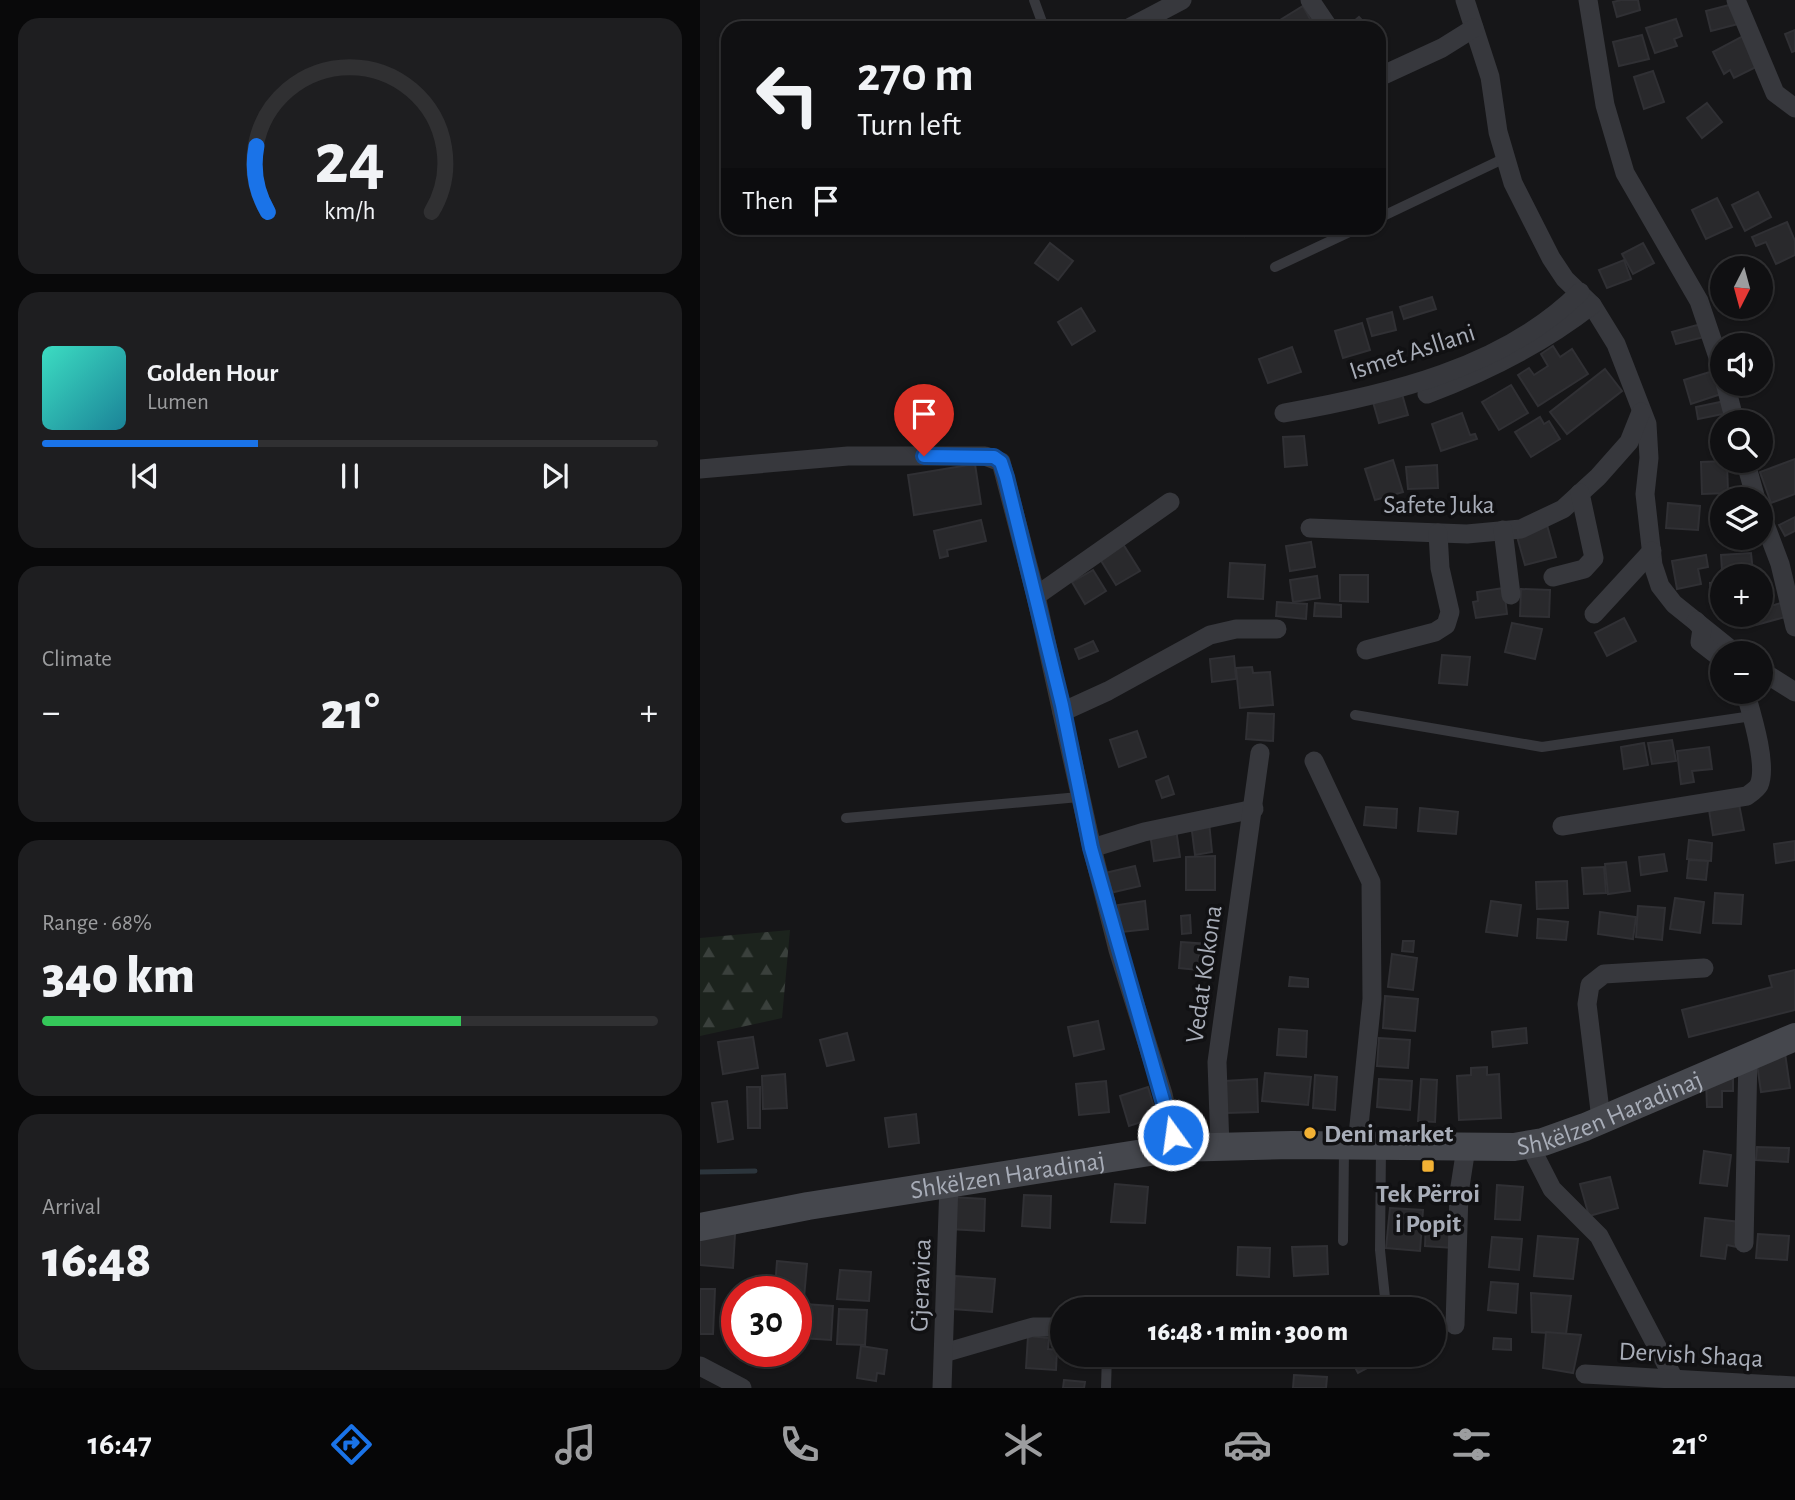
<!DOCTYPE html>
<html lang="en">
<head>
<meta charset="utf-8">
<style>
	:root { --surface:#101012; --page:#1e1e20; --text:#f1f3f6; --muted:#9c9d9f; --line:#303032; --accent:#1a73e8 }
	body { margin:0; font-family:"Alegreya Sans",sans-serif; background:var(--page); color:var(--text); height:100vh; display:flex; flex-direction:column; font-size:26px; white-space:nowrap }
	* { box-sizing:border-box; margin:0 }
	p { font-size:23px; color:var(--muted) }
	.icon { flex:none; width:38px; height:38px; fill:none; stroke:currentColor; stroke-width:2; stroke-linecap:round; stroke-linejoin:round }
	.map { position:relative; flex:1; overflow:hidden }
	.drawer { display:flex; flex-direction:column; gap:18px; padding:18px; background:#09090a; width:700px }
	.drawer>* { flex:none }
	.hud { position:absolute; left:21px; top:21px; width:665px; height:214px; border-radius:21px; box-shadow:0 2px 5px #0004,0 0 0 2px var(--line); background:#101012; color:var(--text); overflow:hidden }
	.needle { width:46px; rotate:186deg }
	.fabs { position:absolute; left:1010px; top:256px; display:grid; gap:14px }
	.fabs a { display:grid; place-items:center; width:63px; height:63px; border-radius:50%; background:var(--surface); box-shadow:0 2px 5px #0004,0 0 0 2px var(--line); font-size:35px }
	.speed { position:absolute; left:21px; top:1276px; display:flex; gap:14px; font-size:35px; font-weight:700; text-align:center }
	.speed>* { display:grid; place-content:center; width:91px; height:91px; border-radius:50%; background:var(--surface); box-shadow:0 2px 5px #0004,0 0 0 2px var(--line); line-height:1 }
	.speed .limit { border:10px solid #d22; background:#fff; color:#111 }
	.pin { position:absolute; display:grid; place-items:center; width:60px; height:60px; color:#fff; margin:-72px -30px; border-radius:50% 50% 50% 0; rotate:-45deg; box-shadow:0 0 7px #0007 }
	.pin .icon { rotate:45deg }
	.me { position:absolute; width:77px; margin:-38px; rotate:346deg; stroke-linejoin:round; filter:drop-shadow(0 0 5px #0008) }
	.turn { display:flex; align-items:center; gap:24px; height:147px; padding:0 21px; font-size:32px }
	.turn .icon { width:91px; height:91px; stroke-width:2.5 }
	.turn b { display:block; font-size:49px; line-height:60px }
	.then { display:flex; align-items:center; height:66px; padding:0 21px; background:#0003; gap:14px; font-size:26px }
	.big { font-size:52px; font-weight:800; line-height:1.1 }
	.drawer .card { flex:1; display:flex; flex-direction:column; justify-content:center; gap:10px; min-width:0; padding:0 24px; border-radius:21px; background:var(--page) }
	.drawer .dial { align-items:center; gap:0 }
	.dial svg { height:182px; overflow:visible; fill:none; stroke:var(--line); stroke-width:7; stroke-linecap:round; text-anchor:middle }
	.dial text { fill:var(--text); stroke:none }
	.song { display:flex; align-items:center; gap:21px }
	.cover { width:84px; height:84px; border-radius:10px; background:linear-gradient(135deg,hsl(170 70% 55%),hsl(190 70% 35%)) }
	.played { height:7px; border-radius:4px; background:linear-gradient(90deg,var(--accent) 35%,var(--line) 35%) }
	.keys { display:flex; justify-content:space-around; direction:ltr }
	.heat { display:flex; justify-content:space-between; align-items:center; font-size:38px; direction:ltr }
	.charge { height:10px; border-radius:5px; background:linear-gradient(90deg,#34c759 68%,var(--line) 0) }
	.trip { position:absolute; left:350px; top:1297px; width:396px; height:70px; border-radius:35px; background:var(--surface); box-shadow:0 2px 5px #0004,0 0 0 2px var(--line); font-weight:800; line-height:70px; text-align:center }
	.tab-bar { display:flex; height:112px; justify-content:space-around; align-items:center; background:#060607; color:var(--muted) }
	.tab-bar .icon { width:49px; height:49px }
	.tab-bar .selected { color:var(--accent) }
	.tab-bar b { font-size:32px; color:var(--text) }
	main { display:flex; flex:1; min-height:0 }
	.map>svg:first-child { display:block }
	.forest { fill:url(#forest-firs) }
	.lines { fill:none; stroke-linecap:round; stroke-linejoin:round }
	.stream { stroke:#2c353c; stroke-width:5 }
	.building { fill:#29292c; stroke:#303034; stroke-width:2 }
	.lane { stroke:#37383d; stroke-width:10 }
	.street { stroke:#37383d; stroke-width:19 }
	.secondary { stroke:#45474d; stroke-width:28 }
	.route-casing { stroke:#114b97; stroke-width:18 }
	.route { stroke:#1a73e8; stroke-width:12 }
	.poi-dot { fill:#f2b134; stroke:#111113; stroke-width:2.5 }
	.labels { text-anchor:middle; stroke-width:7; stroke-linejoin:round; paint-order:stroke }
	.street-label { font-size:26px; fill:#a8adb8; stroke:#111113 }
	.poi-label { font-size:26px; font-weight:bold; fill:#a8adb8; stroke:#111113; text-anchor:start }
</style>
</head>
<body>
<main>
<section class="drawer">
<div class="card dial"><svg viewBox="0 0 100 80">
<path d="M14 69A42 42 0 1 1 86 69"/>
<path d="M14 69A42 42 0 0 1 9 40" stroke="#1a73e8"/>
<text x="50" y="56" font-size="32" font-weight="700">24</text>
<text x="50" y="72" font-size="11">km/h</text>
</svg></div>
<div class="card">
<div class="song"><i class="cover"></i><div><b>Golden Hour</b><p>Lumen</p></div></div>
<div class="played"></div>
<div class="keys"><svg class="icon" aria-label="previous" viewBox="0 0 24 24"><path d="M18 5L8 12l10 7zM5 5v14"/></svg><svg class="icon" aria-label="pause" viewBox="0 0 24 24"><path d="M8 5v14M16 5v14"/></svg><svg class="icon" aria-label="next" viewBox="0 0 24 24"><path d="M6 5l10 7-10 7zM19 5v14"/></svg></div>
</div>
<div class="card"><p>Climate</p>
<div class="heat"><a>−</a><b class="big">21°</b><a>+</a></div>
</div>
<div class="card"><p>Range · 68%</p><b class="big">340 km</b><div class="charge"></div></div>
<div class="card"><p>Arrival</p><b class="big">16:48</b></div>
</section>
<div class="map">
<svg width="1095" height="1388" viewBox="0 0 1095 1388">
	<defs>
		<pattern id="forest-firs" width="22" height="20" patternUnits="userSpaceOnUse" patternTransform="scale(1.75)"><rect width="22" height="20" fill="#1c231d"/><path d="M5 1l3.5 6h-7zM16 11l3.5 6h-7z" fill="#3a403c"/></pattern>
	</defs>
	<rect width="100%" height="100%" fill="#161618"/>
	<!-- forest -->
	<path class="forest" d="M90,930L82,1018L0,1036V938Z"/>
	<g class="lines">
		<!-- stream -->
		<path class="stream" d="M0,1172L55,1171"/>
	</g>
	<!-- building -->
	<g class="building">
		<path d="M921,0H938L940,10L917,17L913,2Z"/>
		<path d="M1033,4L1038,24L1011,31L1006,11Z"/>
		<path d="M603,6L615,28H585L580,20Z"/>
		<path d="M659,17L669,28H646Z"/>
		<path d="M976,19L982,36L974,39L977,46L955,53L946,28Z"/>
		<path d="M1095,30V51L1092,52L1085,34Z"/>
		<path d="M942,35L949,59L919,66L913,42Z"/>
		<path d="M1043,36L1058,66L1034,78L1030,70L1024,74L1013,52Z"/>
		<path d="M953,71L964,102L944,109L934,77Z"/>
		<path d="M1007,103L1022,122L1002,138L987,118Z"/>
		<path d="M1058,192L1071,217L1045,231L1032,205Z"/>
		<path d="M1017,198L1032,227L1006,239L992,210Z"/>
		<path d="M1087,222L1095,241V255L1076,264L1066,242L1056,246L1052,237Z"/>
		<path d="M541,228H570L545,236Z"/>
		<path d="M350,243L373,261L358,280L335,263Z"/>
		<path d="M943,243L954,263L933,274L922,254Z"/>
		<path d="M924,260L931,279L907,288L899,270Z"/>
		<path d="M732,297L736,309L704,319L700,307Z"/>
		<path d="M381,308L395,331L372,345L358,322Z"/>
		<path d="M692,312L696,330L672,336L667,319Z"/>
		<path d="M662,323L670,350L643,358L635,331Z"/>
		<path d="M1001,324L1004,337L976,344L972,332Z"/>
		<path d="M853,346L860,357L872,349L888,374L838,406L818,375L829,368L834,375L848,366L841,354Z"/>
		<path d="M592,347L601,372L568,383L559,359Z"/>
		<path d="M905,369L922,391L867,434L850,412Z"/>
		<path d="M1013,371L1021,394L991,404L984,380Z"/>
		<path d="M811,385L828,413L799,430L782,402Z"/>
		<path d="M700,387L708,415L679,423L671,395Z"/>
		<path d="M1025,401L1028,413L998,419L996,407Z"/>
		<path d="M762,413L770,435L775,434L777,439L741,451L732,424Z"/>
		<path d="M840,417L844,424L849,421L860,439L831,457L815,432Z"/>
		<path d="M604,436L607,465L585,467L583,437Z"/>
		<path d="M1095,459V494L1071,503L1060,472Z"/>
		<path d="M693,460L703,492L675,500L665,469Z"/>
		<path d="M1027,461L1028,493L1002,494L1001,462Z"/>
		<path d="M275,464L281,504L214,515L208,475Z"/>
		<path d="M737,465L738,488L708,489L706,467Z"/>
		<path d="M968,503L1000,506L998,530L966,528Z"/>
		<path d="M1095,517V531L1085,536L1079,525Z"/>
		<path d="M281,520L286,541L247,550L248,556L240,558L234,531Z"/>
		<path d="M847,525L856,557L825,565L816,533Z"/>
		<path d="M611,542L615,567L590,571L586,546Z"/>
		<path d="M423,544L440,571L416,585L400,559Z"/>
		<path d="M1051,553L1053,572L1022,570L1021,555Z"/>
		<path d="M1006,555L1008,567L998,569L1001,584L977,589L972,561Z"/>
		<path d="M530,563L565,565L563,599L528,597Z"/>
		<path d="M393,570L406,591L385,604L372,582Z"/>
		<path d="M640,575H668V602L640,601Z"/>
		<path d="M617,576L620,598L593,602L590,580Z"/>
		<path d="M1022,582V595L1011,596L1010,583Z"/>
		<path d="M804,588L807,614L776,618L773,602L778,601L777,592Z"/>
		<path d="M821,589L850,590L849,617L820,616Z"/>
		<path d="M577,602L607,604L606,619L576,616Z"/>
		<path d="M615,603L641,605V617L614,616Z"/>
		<path d="M1081,603L1085,617L1056,625L1053,614H1060V609Z"/>
		<path d="M924,618L936,641L907,656L895,633Z"/>
		<path d="M812,623L842,629L835,659L805,652Z"/>
		<path d="M393,641L398,651L379,659L375,649Z"/>
		<path d="M742,655L770,657L767,685L739,683Z"/>
		<path d="M534,656L536,679L512,682L510,659Z"/>
		<path d="M552,667L553,673L570,672L573,705L540,708L536,668Z"/>
		<path d="M548,713L574,714L573,741L546,739Z"/>
		<path d="M437,731L446,757L419,767L410,740Z"/>
		<path d="M972,740L976,761L952,764L948,743Z"/>
		<path d="M944,743L948,765L924,769L921,747Z"/>
		<path d="M1009,747L1012,769L992,771L994,782L981,784L977,751Z"/>
		<path d="M468,776L474,794L462,798L456,781Z"/>
		<path d="M1039,804L1044,830L1013,835L1009,810Z"/>
		<path d="M666,807L697,809L696,828L664,825Z"/>
		<path d="M720,808L758,812L756,834L718,831Z"/>
		<path d="M509,822L512,852L495,855L491,824Z"/>
		<path d="M476,829L480,857L454,861L450,833Z"/>
		<path d="M989,840L1012,843L1011,861L987,859Z"/>
		<path d="M1095,841V860L1076,863L1074,844Z"/>
		<path d="M964,854L967,871L941,875L939,857Z"/>
		<path d="M515,856V890H486V857Z"/>
		<path d="M989,860L1008,861L1006,880L987,878Z"/>
		<path d="M926,862L930,891L908,894L905,864Z"/>
		<path d="M435,866L440,886L410,893L405,873Z"/>
		<path d="M904,867L906,893L884,894L882,868Z"/>
		<path d="M867,881L868,908L837,909L836,882Z"/>
		<path d="M1015,893L1043,895L1041,924L1013,923Z"/>
		<path d="M975,898L1004,902L1000,933L970,929Z"/>
		<path d="M445,901L448,929L422,932L418,905Z"/>
		<path d="M791,901L821,905L817,936L786,932Z"/>
		<path d="M938,906L965,908L962,940L936,937Z"/>
		<path d="M900,912L936,917L933,939L898,934Z"/>
		<path d="M490,915L491,933L482,934L481,916Z"/>
		<path d="M838,919L868,922L866,940L837,938Z"/>
		<path d="M703,941H714L713,952L702,951Z"/>
		<path d="M481,942L510,944L509,957L499,956L498,970L479,968Z"/>
		<path d="M692,954L717,958L713,990L688,987Z"/>
		<path d="M1095,970V1010L989,1037L982,1010L1072,987L1069,976Z"/>
		<path d="M590,977L608,979V987L589,986Z"/>
		<path d="M685,996L718,999L715,1031L683,1028Z"/>
		<path d="M398,1021L404,1049L374,1056L368,1027Z"/>
		<path d="M826,1028L827,1043L793,1047L792,1032Z"/>
		<path d="M579,1029L607,1031L606,1057L577,1055Z"/>
		<path d="M147,1033L154,1060L127,1066L120,1040Z"/>
		<path d="M53,1037L58,1068L23,1074L18,1042Z"/>
		<path d="M679,1038L710,1040L708,1068L677,1066Z"/>
		<path d="M1085,1053L1090,1088L1061,1092L1056,1057Z"/>
		<path d="M787,1067V1075L799,1074L801,1118L759,1120L757,1076L771,1075V1068Z"/>
		<path d="M565,1073L611,1077L608,1105L562,1101Z"/>
		<path d="M85,1074L87,1108L63,1109L62,1076Z"/>
		<path d="M615,1075L637,1077L635,1110L613,1108Z"/>
		<path d="M557,1079L558,1112L526,1113L525,1081Z"/>
		<path d="M679,1079L712,1081L710,1110L677,1107Z"/>
		<path d="M721,1079L737,1080L735,1122L718,1121Z"/>
		<path d="M1033,1079V1091H1022V1107H1007L1006,1080Z"/>
		<path d="M406,1081L409,1112L379,1115L376,1084Z"/>
		<path d="M47,1087H60V1128H48Z"/>
		<path d="M448,1087L457,1117L429,1126L420,1096Z"/>
		<path d="M27,1101L33,1139L18,1142L12,1103Z"/>
		<path d="M216,1114L219,1143L189,1147L185,1118Z"/>
		<path d="M1057,1147L1089,1148L1088,1162L1056,1160Z"/>
		<path d="M1004,1151L1031,1155L1027,1186L1000,1183Z"/>
		<path d="M910,1177L918,1208L889,1216L880,1184Z"/>
		<path d="M415,1184L448,1187L445,1223L411,1222Z"/>
		<path d="M797,1185L823,1187L820,1220L795,1219Z"/>
		<path d="M324,1195L351,1196L350,1228L322,1226Z"/>
		<path d="M250,1197L285,1199L284,1231L249,1229Z"/>
		<path d="M690,1208L723,1210L720,1251L686,1248Z"/>
		<path d="M1005,1218L1040,1222L1037,1247L1027,1245L1025,1259L1001,1256Z"/>
		<path d="M726,1220L754,1222L753,1248L725,1246Z"/>
		<path d="M0,1231L35,1234L33,1268L0,1265Z"/>
		<path d="M1058,1234L1089,1236L1087,1260L1056,1258Z"/>
		<path d="M838,1236L878,1239L873,1279L834,1276Z"/>
		<path d="M792,1237L822,1239L819,1270L789,1267Z"/>
		<path d="M627,1246L628,1274L594,1276L592,1247Z"/>
		<path d="M538,1247L570,1248L569,1277L537,1275Z"/>
		<path d="M77,1261L107,1264L104,1298L96,1297V1292H79V1288H75Z"/>
		<path d="M140,1270L171,1272L169,1301L137,1299Z"/>
		<path d="M255,1276L295,1279L292,1312L253,1309Z"/>
		<path d="M791,1282L818,1284L816,1313L788,1310Z"/>
		<path d="M0,1289H15L13,1334H0Z"/>
		<path d="M831,1293L871,1296L866,1334L832,1332Z"/>
		<path d="M104,1304L133,1306L131,1340L102,1338Z"/>
		<path d="M139,1309L167,1310L165,1345L137,1344Z"/>
		<path d="M846,1332L881,1335L873,1373L843,1368Z"/>
		<path d="M328,1336L349,1338L348,1349L357,1350L356,1370L326,1368Z"/>
		<path d="M794,1338L811,1339V1350L793,1349Z"/>
		<path d="M161,1346L187,1350L184,1374L177,1373L176,1381L157,1378Z"/>
		<path d="M648,1354H687L688,1357L658,1373Z"/>
		<path d="M594,1375L627,1377L626,1388H593Z"/>
		<path d="M364,1380L385,1382L384,1388H363Z"/>
	</g>
	<g class="lines">
		<!-- lane -->
		<g class="lane">
			<path d="M334,0L342,22L350,28"/>
			<path d="M679,218L805,158"/>
			<path d="M575,267L658,228"/>
			<path d="M655,715L842,747L1052,716"/>
			<path d="M146,818L379,797"/>
			<path d="M681,1147L680,1250L686,1307"/>
			<path d="M643,1241L644,1149"/>
			<path d="M406,1388L407,1354"/>
		</g>
		<!-- street -->
		<g class="street">
			<path d="M610,0L629,28"/>
			<path d="M765,0L790,77L798,132L813,183L851,258L865,279L892,305L916,344L947,424L949,458L945,494L953,565L960,586L974,604L1035,653"/>
			<path d="M888,0L905,105L925,173L999,301L1022,369"/>
			<path d="M1036,0L1075,93L1095,108"/>
			<path d="M429,28L482,0"/>
			<path d="M679,77L742,48L774,28"/>
			<path d="M1025,383L1035,422"/>
			<path d="M727,394C786,372 842,344 892,305"/>
			<path d="M584,413C687,395 804,368 880,292"/>
			<path d="M1045,460L1056,499"/>
			<path d="M0,469L148,456H285L301,462L336,596L392,848L418,950L463,1094L475,1148"/>
			<path d="M1060,511L1080,564L1095,627"/>
			<path d="M610,528L767,534L821,529L863,509L898,477L929,442L941,412"/>
			<path d="M803,530L811,595"/>
			<path d="M853,577L884,569L894,558L880,493"/>
			<path d="M336,596L470,502"/>
			<path d="M894,614L952,551"/>
			<path d="M996,621L1002,629L1000,642L1022,659"/>
			<path d="M666,650L735,632L746,625L750,612L740,568L738,533"/>
			<path d="M1060,670L1095,692"/>
			<path d="M362,712L408,691L510,635L536,629H577"/>
			<path d="M614,761L671,882L672,999L657,1145"/>
			<path d="M862,826L1047,796C1051,793 1057,789 1059,785C1068,765 1051,712 1045,691"/>
			<path d="M392,848L444,832L554,809"/>
			<path d="M901,1119L887,1004L890,985L904,974L1004,968"/>
			<path d="M829,1144L852,1189L899,1236L974,1379"/>
			<path d="M520,1147L517,1062L560,753"/>
			<path d="M1044,1243L1048,1056"/>
			<path d="M755,1325L759,1193L766,1148"/>
			<path d="M244,1353L333,1327H362"/>
			<path d="M0,1366L42,1388"/>
			<path d="M885,1374L1095,1386"/>
			<path d="M242,1388L249,1183"/>
		</g>
		<!-- secondary -->
		<path class="secondary" id="s1" d="M0,1227L108,1206L475,1148L592,1145L814,1147L843,1142L885,1127L1095,1037"/>
	</g>
	<g class="lines">
		<defs>
			<path id="route" d="M224,456L294,457L301,462L306,477L362,705L391,848L473,1135"/>
		</defs>
		<!-- route casing -->
		<use href="#route" class="route-casing"/>
		<!-- route -->
		<use href="#route" class="route"/>
	</g>
	<!-- markers -->
	<g class="poi-dot">
		<circle cx="610" cy="1133" r="7"/>
		<rect x="721" y="1159" width="14" height="14" rx="3.5"/>
	</g>
	<g class="labels">
		<!-- street labels -->
		<g class="street-label">
			<text transform="translate(712 351) rotate(-18)" y="9">Ismet Asllani</text>
			<text x="739" y="513">Safete Juka</text>
			<text transform="translate(503 974) rotate(-82)" y="9">Vedat Kokona</text>
			<text dy="9" stroke="none"><textPath href="#s1" startOffset="922">Shkëlzen Haradinaj</textPath></text>
			<text dy="9" stroke="none"><textPath href="#s1" startOffset="312">Shkëlzen Haradinaj</textPath></text>
			<text transform="translate(220 1285) rotate(-88)" y="9">Gjeravica</text>
			<text transform="translate(991 1354) rotate(3)" y="9">Dervish Shaqa</text>
		</g>
		<!-- poi labels -->
		<g class="poi-label">
			<text x="624" y="1142">Deni market</text>
			<text x="728" y="1202" text-anchor="middle">Tek Përroi<tspan x="728" dy="30">i Popit</tspan></text>
		</g>
	</g>
</svg>
<div class="fabs">
<a><svg class="needle" viewBox="-14 -14 28 28"><path d="M0-13l5 13h-10z" fill="#e53935"/><path d="M0 13l5-13h-10z" fill="#9c9d9f"/></svg></a>
<a><svg class="icon" aria-label="sound" viewBox="0 0 24 24"><path d="M4 9h4l5-4v14l-5-4H4zM17 9q2 3 0 6"/></svg></a>
<a><svg class="icon" aria-label="search" viewBox="0 0 24 24"><circle cx="10" cy="10" r="6"/><path d="M15 15l6 6"/></svg></a>
<a><svg class="icon" aria-label="layers" viewBox="0 0 24 24"><path d="M12 4l9 5-9 5-9-5zM3 14l9 5 9-5"/></svg></a>
<a>+</a>
<a>−</a>
</div>
<div class="speed"><div class="limit">30</div></div>
<div class="pin" style="left:224px;top:456px;background:#d93025"><svg class="icon" aria-label="arrive" viewBox="0 0 24 24"><path d="M6 21V4h12l-3 4 3 4H6"/></svg></div>
<svg class="me" style="left:473px;top:1135px" viewBox="-20 -20 40 40"><circle r="17" fill="#1a73e8" stroke="#fff" stroke-width="3"/><path d="M0-11L8 9 0 5-8 9z" fill="#fff"/></svg>
<div class="trip">16:48 · 1 min · 300 m</div>
<div class="hud">
<div class="turn"><svg class="icon" aria-label="left" viewBox="0 0 24 24"><path d="M17 20v-9H6M10 6l-5 5 5 5"/></svg><div><b>270 m</b>Turn left</div></div>
<div class="then">Then<svg class="icon" aria-label="arrive" viewBox="0 0 24 24"><path d="M6 21V4h12l-3 4 3 4H6"/></svg></div>
</div>
</div>
</main>
<nav class="tab-bar">
<b>16:47</b>
<svg class="icon selected" aria-label="directions" viewBox="0 0 24 24"><path d="M12 3l9 9-9 9-9-9zM9 14v-3h6M13 9l2 2-2 2"/></svg>
<svg class="icon" aria-label="music" viewBox="0 0 24 24"><path d="M9 18V5l10-2v13"/><circle cx="6" cy="18" r="3"/><circle cx="16" cy="16" r="3"/></svg>
<svg class="icon" aria-label="phone" viewBox="0 0 24 24"><path d="M5 4h4l2 5-3 2q2 4 5 5l2-3 5 2v4C11 20 4 13 5 4z"/></svg>
<svg class="icon" aria-label="climate" viewBox="0 0 24 24"><path d="M12 3v18M4 7l16 10M4 17L20 7"/></svg>
<svg class="icon" aria-label="car" viewBox="0 0 24 24"><path d="M5 17H2v-5l4-1 3-4h7l3 4 3 1v5h-3M9 17h6M6 11h13"/><circle cx="7" cy="17" r="2"/><circle cx="17" cy="17" r="2"/></svg>
<svg class="icon" aria-label="filters" viewBox="0 0 24 24"><path d="M4 7h16M4 17h16"/><circle cx="9" cy="7" r="2"/><circle cx="15" cy="17" r="2"/></svg>
<b>21°</b>
</nav>
</body>
</html>
